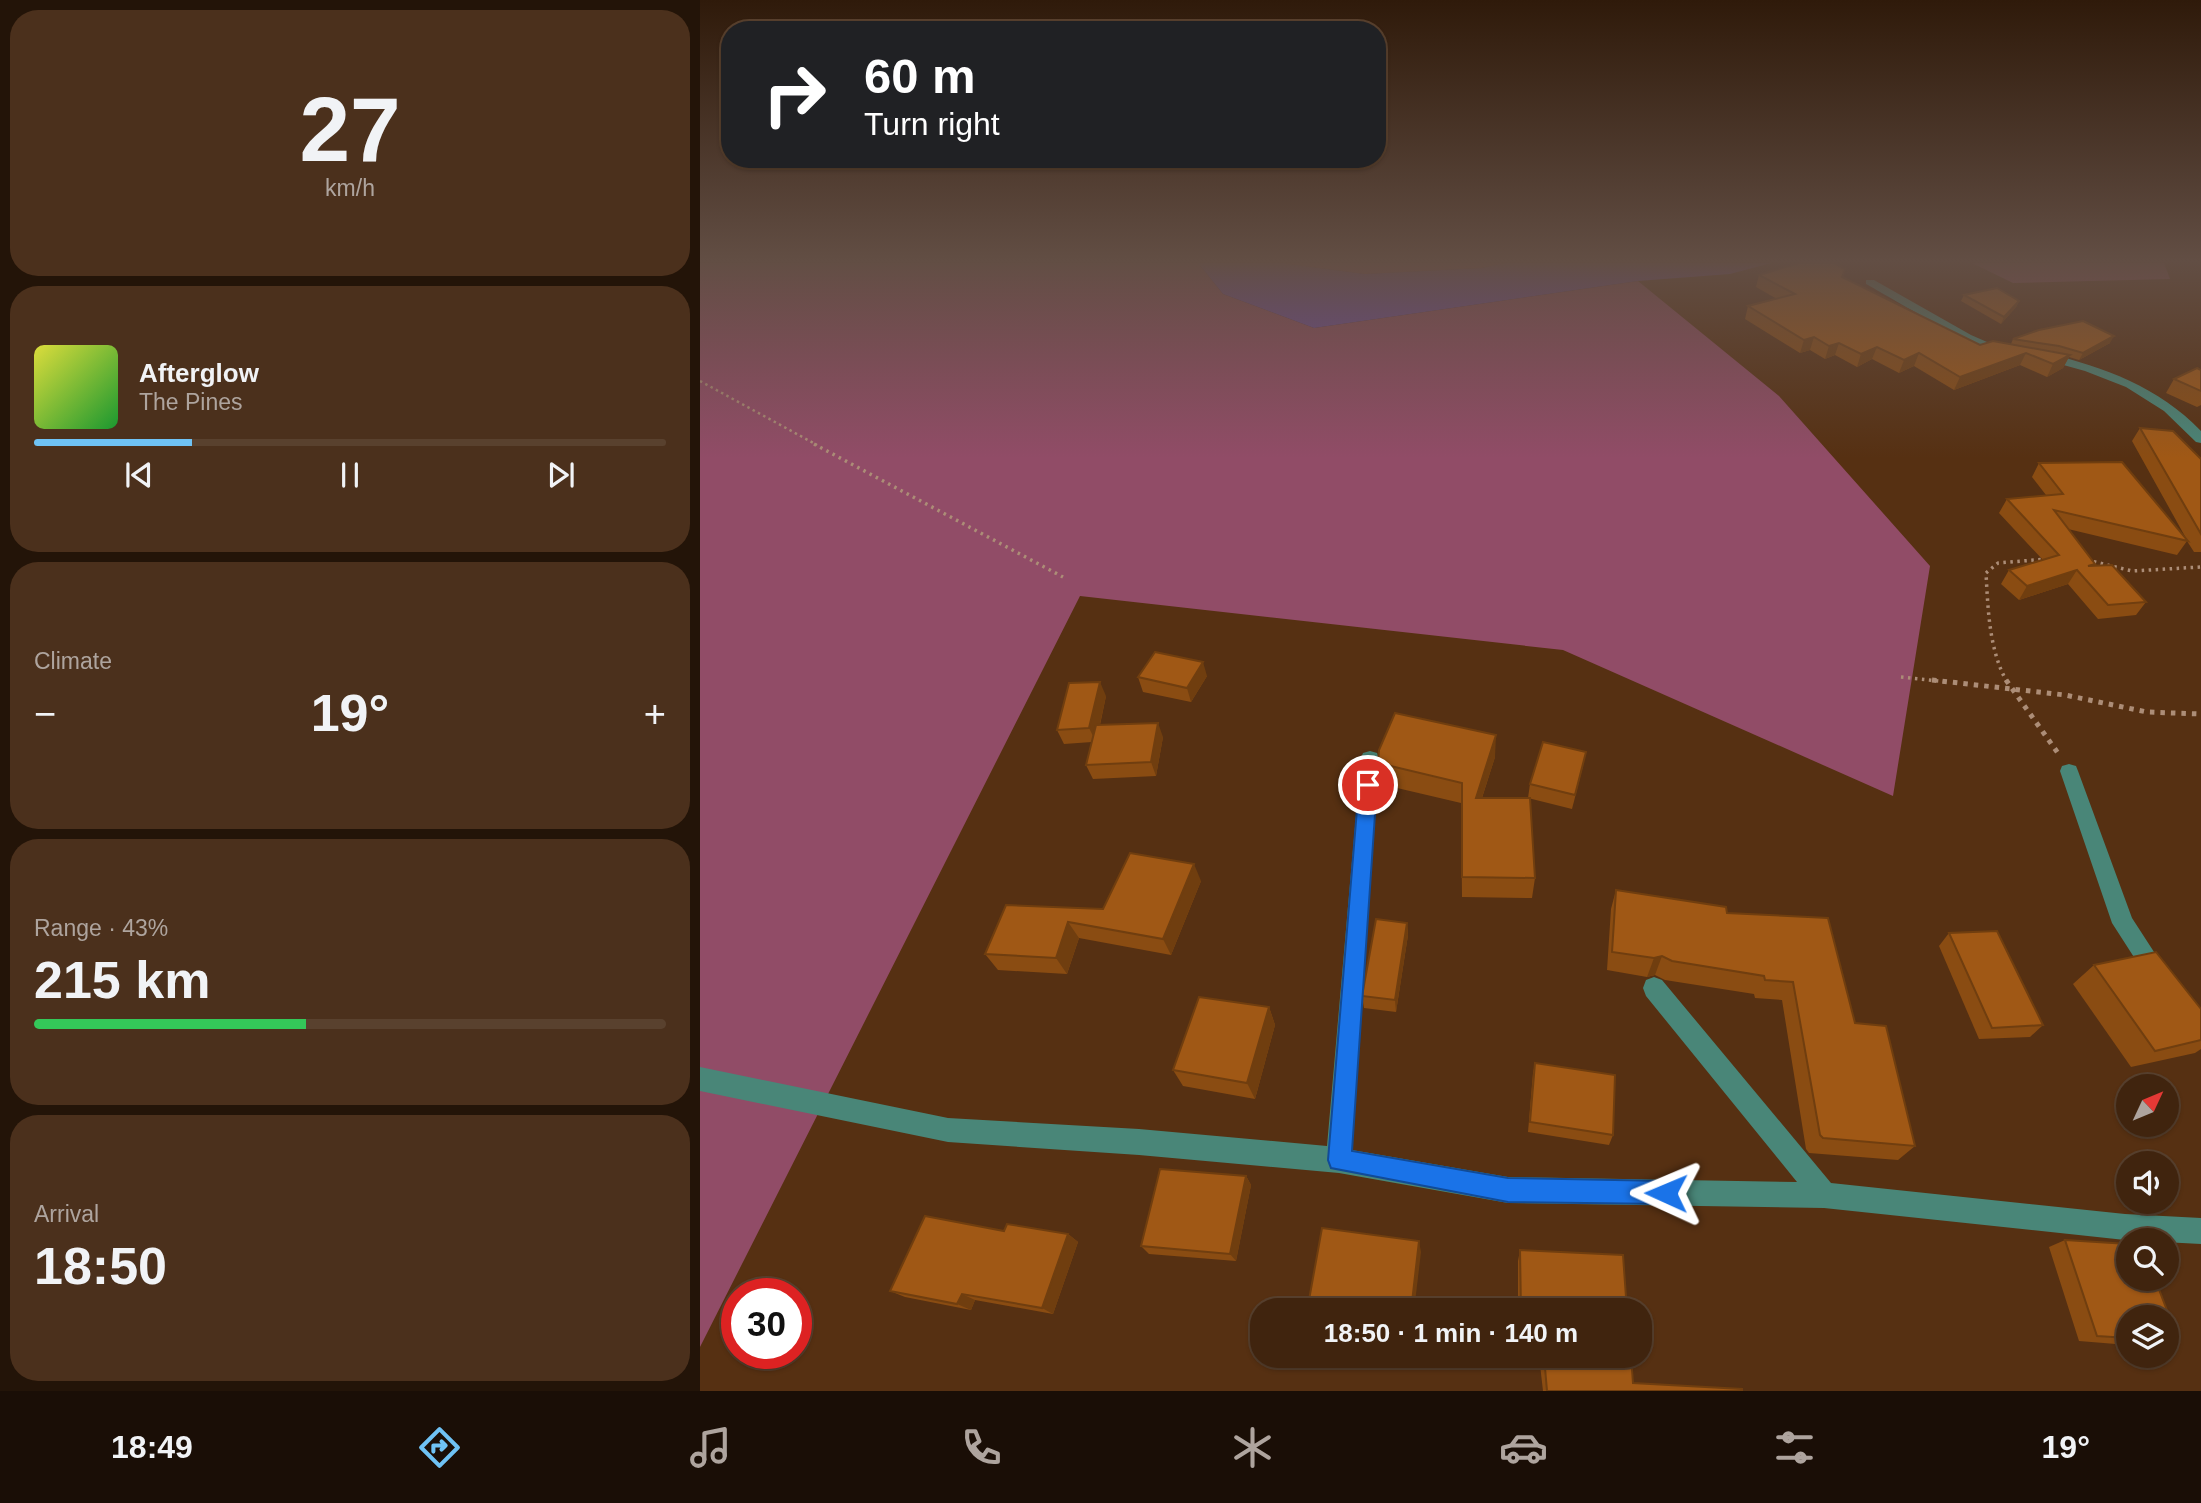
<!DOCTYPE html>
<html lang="en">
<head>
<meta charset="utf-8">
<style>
	:root { --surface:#40240e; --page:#4b301c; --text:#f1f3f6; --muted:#aea49e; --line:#59412e; --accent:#6fc2f4 }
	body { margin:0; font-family:Helvetica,sans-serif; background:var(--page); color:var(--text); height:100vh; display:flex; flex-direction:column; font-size:26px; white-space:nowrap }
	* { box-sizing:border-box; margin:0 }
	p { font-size:23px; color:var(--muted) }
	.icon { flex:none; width:38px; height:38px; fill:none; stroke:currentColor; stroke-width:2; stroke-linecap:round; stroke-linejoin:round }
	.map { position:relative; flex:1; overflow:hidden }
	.sheet { display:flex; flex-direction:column; gap:10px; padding:10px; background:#231408; width:700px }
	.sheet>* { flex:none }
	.top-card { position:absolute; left:21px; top:21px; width:665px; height:147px; border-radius:28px; box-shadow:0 2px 5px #0004,0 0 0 2px var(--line); background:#202124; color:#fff; overflow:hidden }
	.needle { width:46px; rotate:46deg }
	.buttons { position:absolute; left:1416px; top:1074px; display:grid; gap:14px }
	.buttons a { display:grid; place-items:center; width:63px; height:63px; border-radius:50%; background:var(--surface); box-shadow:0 2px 5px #0004,0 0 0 2px var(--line); font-size:35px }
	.speed { position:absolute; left:21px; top:1278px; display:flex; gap:14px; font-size:35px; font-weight:700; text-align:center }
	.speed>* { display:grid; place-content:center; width:91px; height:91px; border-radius:50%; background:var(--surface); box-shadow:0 2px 5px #0004,0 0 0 2px var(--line); line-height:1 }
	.speed .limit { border:10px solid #d22; background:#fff; color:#111 }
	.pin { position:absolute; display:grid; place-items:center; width:60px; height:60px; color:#fff; margin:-30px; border:4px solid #fff; border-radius:50%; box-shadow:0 2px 7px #0007 }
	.me { position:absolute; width:77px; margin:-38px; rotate:271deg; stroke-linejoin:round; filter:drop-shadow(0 0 5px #0008) }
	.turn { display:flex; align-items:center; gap:24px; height:147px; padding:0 28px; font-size:32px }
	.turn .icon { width:91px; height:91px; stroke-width:2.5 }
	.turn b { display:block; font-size:49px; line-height:60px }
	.big { font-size:52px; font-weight:700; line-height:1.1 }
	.sheet .card { flex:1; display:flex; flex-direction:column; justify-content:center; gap:10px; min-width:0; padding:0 24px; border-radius:28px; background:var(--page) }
	.sheet .dial { align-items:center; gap:0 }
	.dial b { font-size:91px; line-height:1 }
	.song { display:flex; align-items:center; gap:21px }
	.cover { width:84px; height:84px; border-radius:10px; background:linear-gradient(135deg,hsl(60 70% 55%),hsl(130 70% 35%)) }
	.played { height:7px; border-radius:4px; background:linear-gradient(90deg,var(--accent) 25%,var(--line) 25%) }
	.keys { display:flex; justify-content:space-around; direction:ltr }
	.heat { display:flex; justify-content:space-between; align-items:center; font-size:38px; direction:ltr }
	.charge { height:10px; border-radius:5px; background:linear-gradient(90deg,#34c759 43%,var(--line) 0) }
	.trip { position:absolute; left:550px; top:1298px; width:402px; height:70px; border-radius:28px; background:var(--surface); box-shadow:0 2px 5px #0004,0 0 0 2px var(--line); font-weight:700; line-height:70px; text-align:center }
	.tabs { display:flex; height:112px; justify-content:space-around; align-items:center; background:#1a0e06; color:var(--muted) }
	.tabs .icon { width:49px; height:49px }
	.tabs .current { color:var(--accent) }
	.tabs b { font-size:32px; color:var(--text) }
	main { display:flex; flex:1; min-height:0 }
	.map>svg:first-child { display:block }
	.green { fill:#914c67 }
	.water { fill:#6c4aac }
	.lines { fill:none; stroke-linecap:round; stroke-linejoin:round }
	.path-far2 { stroke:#ac8d77; stroke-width:2.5; stroke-dasharray:2.5 3.5; stroke-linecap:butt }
	.path-far1 { stroke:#ac8d77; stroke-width:3.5; stroke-dasharray:2.5 4.5; stroke-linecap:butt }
	.path { stroke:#ac8d77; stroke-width:5; stroke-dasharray:4.5 6; stroke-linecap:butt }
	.minor { fill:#498678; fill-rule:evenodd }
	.wall { fill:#8a4c12 }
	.shaded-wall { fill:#703e0f }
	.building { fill:#a05815; stroke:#703e0f; stroke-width:2 }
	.route { fill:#1a73e8; stroke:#114b97; stroke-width:2 }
</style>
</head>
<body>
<main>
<section class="sheet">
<div class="card dial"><b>27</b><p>km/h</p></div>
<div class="card">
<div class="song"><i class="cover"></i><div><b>Afterglow</b><p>The Pines</p></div></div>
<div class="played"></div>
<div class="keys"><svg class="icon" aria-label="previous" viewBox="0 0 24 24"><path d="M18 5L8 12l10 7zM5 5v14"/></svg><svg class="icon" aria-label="pause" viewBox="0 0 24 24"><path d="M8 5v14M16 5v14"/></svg><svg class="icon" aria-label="next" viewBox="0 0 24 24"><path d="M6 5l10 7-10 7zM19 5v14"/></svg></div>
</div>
<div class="card"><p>Climate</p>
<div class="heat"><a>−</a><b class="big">19°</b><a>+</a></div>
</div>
<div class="card"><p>Range · 43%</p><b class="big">215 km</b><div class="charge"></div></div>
<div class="card"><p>Arrival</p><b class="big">18:50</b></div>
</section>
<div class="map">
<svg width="1501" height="1391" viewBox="0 0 1501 1391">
	<rect width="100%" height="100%" fill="#563012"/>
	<!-- green -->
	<g class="green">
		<path d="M0,263H498L523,294L614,328L938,281L1079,396L1230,566L1193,796L863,650L380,596L0,1347Z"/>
		<path d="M581,263H806L781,268L665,274Z"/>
		<path d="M1272,263H1464L1470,279L1313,283Z"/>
	</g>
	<!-- water -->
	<path class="water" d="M498,263H581L665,274L781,268L806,263H1071L1030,274L938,281L614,328L523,294Z"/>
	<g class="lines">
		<!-- path-far2 -->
		<path class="path-far2" d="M0,381L117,445"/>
		<!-- path-far1 -->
		<g class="path-far1">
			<path d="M114,444L363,577"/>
			<path d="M1387,560L1432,571L1501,567"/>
			<path d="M1201,677L1248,682"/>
			<path d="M1307,682C1289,650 1288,609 1286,573L1298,563L1347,559"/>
		</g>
		<!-- path -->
		<g class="path">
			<path d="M1232,680L1365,695L1447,712L1501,714"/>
			<path d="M1306,680L1360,756"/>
		</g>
		<!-- minor -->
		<g class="minor">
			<path d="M1166,280H1174L1271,335L1310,352C1296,363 1187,295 1166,284Z"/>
			<path d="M1346,353C1404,367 1459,387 1501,431V443L1496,442L1464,411L1426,387L1385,371L1342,359V355Z"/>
			<path d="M670,751L677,753L679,758L652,1150L808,1177L1097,1182L946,996L943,988L946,980L954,977L962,980L1131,1183L1425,1214L1501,1218V1244L1425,1240L1124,1208L808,1203L639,1173L439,1155L248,1142L0,1091V1067L248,1118L439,1129L627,1146L661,758L663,753Z"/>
			<path d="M1369,764L1376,766L1378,771L1432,918L1467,972L1464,979L1456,982L1448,979L1412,923L1360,771L1362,766Z"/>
		</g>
	</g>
	<!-- wall -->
	<g class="wall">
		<path d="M1145,269L1143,277L1280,345L1311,344L1313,339L1410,343L1379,360L1369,357L1363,368L1347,377L1320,365L1254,390L1214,366L1199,373L1172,359L1157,367L1135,355L1125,359L1110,350L1100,353L1045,319L1048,306L1077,299L1056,287L1059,275Z"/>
		<path d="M1264,295L1319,301L1316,307L1301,324L1261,301Z"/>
		<path d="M1501,370V405L1497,407L1466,393L1474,379Z"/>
		<path d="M1440,428L1501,459V552H1494L1487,541L1477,555L1368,529L1395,564L1394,566L1446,602L1436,615L1398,619L1368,584L1319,600L1301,584L1309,570L1343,560L1299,513L1307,499L1346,495L1332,477L1339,463L1487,540L1432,441Z"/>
		<path d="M507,676L491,702L443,692L438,677Z"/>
		<path d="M406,696L400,725L463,737L456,776L393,779L386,765L392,742L364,744L357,730Z"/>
		<path d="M795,757L782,798L835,878L832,898L762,897L761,803L680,784L678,763Z"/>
		<path d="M883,766L872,809L828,798L830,784Z"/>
		<path d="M501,881L471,955L379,938L367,974L298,970L285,954L403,909Z"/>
		<path d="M916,890L1027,913L1155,1023L1215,1146L1198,1160L1109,1153L1106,1149L1082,1000L1055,998L1054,994L965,980L955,975L947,977L907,970L911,909Z"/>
		<path d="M707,923L708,935L696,1012L664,1008L662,996Z"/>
		<path d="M1249,933L1343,1025L1330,1037L1279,1039L1239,946Z"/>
		<path d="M1394,965L1501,1009V1049L1495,1053L1431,1067L1373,984Z"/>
		<path d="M569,1007L575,1025L555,1099L483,1086L473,1070Z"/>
		<path d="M835,1063L913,1135L909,1145L828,1132L833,1073Z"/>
		<path d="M546,1176L551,1185L536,1261L449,1254L441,1246Z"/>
		<path d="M304,1231L368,1234L378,1242L353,1314L275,1300L271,1310L205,1297L190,1291Z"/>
		<path d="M1365,1240L1428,1244V1279H1455L1479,1342L1466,1345V1318H1428V1345L1379,1341L1349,1247Z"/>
		<path d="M820,1250L927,1311H818V1261Z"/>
		<path d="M839,1356H931L933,1383L1042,1391H843Z"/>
	</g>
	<!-- shaded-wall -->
	<g class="shaded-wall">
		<path d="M1319,301L1316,307L1301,324L1304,317Z"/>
		<path d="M1414,336L1410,343L1379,360L1383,353Z"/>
		<path d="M1114,337L1110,350L1100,353L1104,340Z"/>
		<path d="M1139,343L1135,355L1125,359L1129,346Z"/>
		<path d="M1177,347L1172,359L1157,367L1161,354Z"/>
		<path d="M1219,353L1214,366L1199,373L1204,360Z"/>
		<path d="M1326,353L1320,365L1254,390L1260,377Z"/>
		<path d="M1370,355L1363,368L1347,377L1353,364Z"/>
		<path d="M1377,570L1368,584L1319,600L1327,586Z"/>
		<path d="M503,662L507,676L491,702L487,688Z"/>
		<path d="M400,682L406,696L396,742L389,728Z"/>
		<path d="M458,723L463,737L456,776L451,762Z"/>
		<path d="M796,735L795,757L775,819L776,798Z"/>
		<path d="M494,864L501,881L471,955L463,939Z"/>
		<path d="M368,922L379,938L367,974L356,958Z"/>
		<path d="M707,923L708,935L696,1012L695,1000Z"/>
		<path d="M962,956L955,975L947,977L954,958Z"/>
		<path d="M569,1007L575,1025L555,1099L547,1083Z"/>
		<path d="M546,1176L551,1185L536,1261L530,1254Z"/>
		<path d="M368,1234L378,1242L353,1314L342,1308Z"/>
		<path d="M719,1241L721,1252L714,1311H711Z"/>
		<path d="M262,1294L275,1300L271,1310L257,1304Z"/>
	</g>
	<!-- building -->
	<g class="building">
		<path d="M1099,263H1134L1145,269L1142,277L1280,345L1293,341L1370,355L1353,364L1326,353L1260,377L1219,353L1204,360L1177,347L1161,354L1139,343L1129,346L1114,337L1104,340L1048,306L1095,294L1059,275Z"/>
		<path d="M1297,288L1319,301L1304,317L1264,295Z"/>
		<path d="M1383,321L1414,336L1383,353L1359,346L1313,339L1339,330Z"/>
		<path d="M1497,368L1501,370V391L1474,379Z"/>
		<path d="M1440,428L1473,431L1501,459V534Z"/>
		<path d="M1422,462L1488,541L1354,510L1395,564L1388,566L1412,565L1446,602L1408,605L1377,570L1327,586L1309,570L1359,555L1307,499L1363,494L1339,463Z"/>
		<path d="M455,652L503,662L487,688L438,677Z"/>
		<path d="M400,682L389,728L357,730L369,683Z"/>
		<path d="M695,713L796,735L776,798H830L835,878L762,877V783L678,763L679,750Z"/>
		<path d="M458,723L451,762L386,765L396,725Z"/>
		<path d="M843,742L886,752L875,795L830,784Z"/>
		<path d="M430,853L494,864L463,939L368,922L356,958L285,954L306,905L403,909Z"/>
		<path d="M916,890L1026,907L1027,913L1128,918L1155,1023L1186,1026L1215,1146L1123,1138L1120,1135L1093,982L1065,980L1064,976L972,961L962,956L954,958L912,952Z"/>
		<path d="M676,919L707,923L695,1000L662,996Z"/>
		<path d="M1297,931L1343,1025L1292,1028L1249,933Z"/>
		<path d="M1456,952L1501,1009V1040L1455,1051L1394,965Z"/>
		<path d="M499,997L569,1007L547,1083L473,1070Z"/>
		<path d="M835,1063L915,1075L913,1135L830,1122Z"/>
		<path d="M460,1169L546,1176L530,1254L441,1246Z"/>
		<path d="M225,1216L304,1231L307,1224L368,1234L342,1308L262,1294L257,1304L190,1291Z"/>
		<path d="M622,1228L719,1241L711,1311H607Z"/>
		<path d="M1365,1240L1428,1244V1279H1455L1479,1342L1466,1341V1318H1428V1338L1397,1336Z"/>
		<path d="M820,1250L923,1255L927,1311H821Z"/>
		<path d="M844,1356H931L933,1383L1042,1389V1391H847Z"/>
	</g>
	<!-- sky -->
	<linearGradient id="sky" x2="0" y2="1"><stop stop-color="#2f1a0a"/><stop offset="0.57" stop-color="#624e44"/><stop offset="1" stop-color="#624e44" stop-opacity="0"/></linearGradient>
	<rect width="1501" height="458" fill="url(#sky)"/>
	<!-- route -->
	<path class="route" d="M668,778L674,780L677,785L652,1151L808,1178L966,1181L974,1184L978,1193L974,1201L966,1204L808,1202L631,1168L628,1160L659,785L662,780Z"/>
</svg>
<div class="buttons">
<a><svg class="needle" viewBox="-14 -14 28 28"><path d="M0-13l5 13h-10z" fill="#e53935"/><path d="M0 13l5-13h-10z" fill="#aea49e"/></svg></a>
<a><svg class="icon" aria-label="sound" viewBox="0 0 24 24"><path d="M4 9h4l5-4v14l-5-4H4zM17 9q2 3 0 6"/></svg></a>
<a><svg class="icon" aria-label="search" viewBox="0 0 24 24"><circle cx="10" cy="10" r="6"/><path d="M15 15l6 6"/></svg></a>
<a><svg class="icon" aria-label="layers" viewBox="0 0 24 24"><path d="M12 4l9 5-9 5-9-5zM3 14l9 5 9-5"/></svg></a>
</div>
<div class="speed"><div class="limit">30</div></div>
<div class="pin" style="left:668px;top:785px;background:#d93025"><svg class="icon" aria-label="arrive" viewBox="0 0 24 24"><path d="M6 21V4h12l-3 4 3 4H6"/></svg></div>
<svg class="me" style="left:966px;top:1193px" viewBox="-20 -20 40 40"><path d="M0-17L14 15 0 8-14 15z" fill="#1a73e8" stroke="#fff" stroke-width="4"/></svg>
<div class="trip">18:50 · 1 min · 140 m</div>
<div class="top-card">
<div class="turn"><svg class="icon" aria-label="right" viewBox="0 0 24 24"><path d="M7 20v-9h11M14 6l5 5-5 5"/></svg><div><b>60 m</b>Turn right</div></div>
</div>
</div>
</main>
<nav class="tabs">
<b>18:49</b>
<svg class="icon current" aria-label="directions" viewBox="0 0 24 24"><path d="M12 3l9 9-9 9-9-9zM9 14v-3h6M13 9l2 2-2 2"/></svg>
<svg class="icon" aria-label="music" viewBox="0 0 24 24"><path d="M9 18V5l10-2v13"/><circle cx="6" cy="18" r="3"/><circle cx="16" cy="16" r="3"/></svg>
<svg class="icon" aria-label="phone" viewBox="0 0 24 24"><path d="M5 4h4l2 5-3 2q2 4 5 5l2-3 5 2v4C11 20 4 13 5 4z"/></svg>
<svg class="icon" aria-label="climate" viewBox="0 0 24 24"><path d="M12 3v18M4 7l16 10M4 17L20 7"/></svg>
<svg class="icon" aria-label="car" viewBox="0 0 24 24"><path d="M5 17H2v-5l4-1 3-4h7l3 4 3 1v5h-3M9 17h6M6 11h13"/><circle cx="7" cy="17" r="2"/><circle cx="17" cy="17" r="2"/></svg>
<svg class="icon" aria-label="filters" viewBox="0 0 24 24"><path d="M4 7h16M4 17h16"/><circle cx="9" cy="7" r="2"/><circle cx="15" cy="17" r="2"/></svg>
<b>19°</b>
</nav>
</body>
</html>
